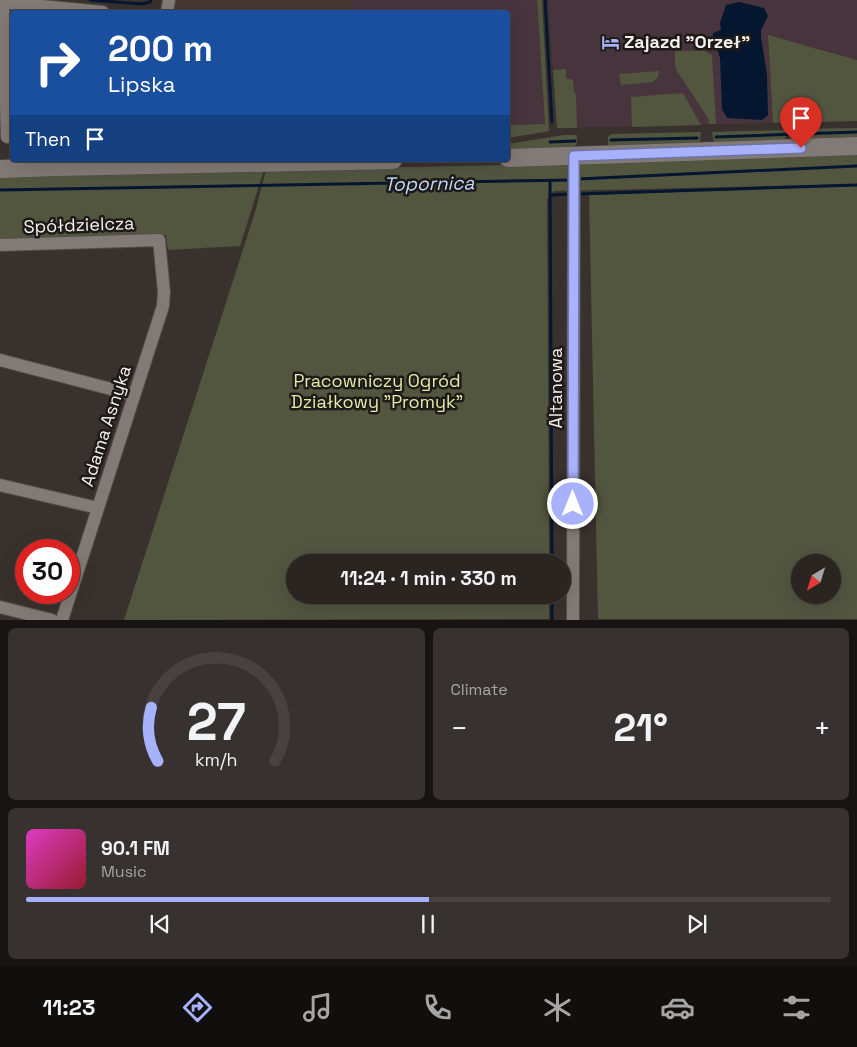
<!DOCTYPE html>
<html lang="en">
<head>
<meta charset="utf-8">
<style>
	:root { --surface:#2b2522; --page:#37312f; --text:#f1f3f6; --muted:#a6a5a5; --line:#474240; --accent:#a7b1fc }
	body { margin:0; font-family:"Space Grotesk",sans-serif; background:var(--page); color:var(--text); height:100vh; display:flex; flex-direction:column; font-size:19px; white-space:nowrap }
	* { box-sizing:border-box; margin:0 }
	p { font-size:16px; color:var(--muted) }
	.icon { flex:none; width:28px; height:28px; fill:none; stroke:currentColor; stroke-width:2; stroke-linecap:round; stroke-linejoin:round }
	.map { position:relative; height:620px; overflow:hidden }
	.details { display:flex; flex-direction:column; gap:8px; padding:8px; background:#181413; flex:1 }
	.details>* { flex:none }
	.banner { position:absolute; left:10px; top:10px; width:500px; height:152px; border-radius:5px; box-shadow:0 5px 20px #0002,0 0 0 1px var(--line); background:#1a4fa0; color:#fff; overflow:hidden }
	.needle { width:32px; rotate:218deg }
	.controls { position:absolute; left:791px; top:554px; display:grid; gap:10px }
	.controls a { display:grid; place-items:center; width:50px; height:50px; border-radius:50%; background:var(--surface); box-shadow:0 5px 20px #0002,0 0 0 1px var(--line); font-size:25px }
	.speed { position:absolute; left:15px; top:539px; display:flex; gap:10px; font-size:25px; font-weight:700; text-align:center }
	.speed>* { display:grid; place-content:center; width:65px; height:65px; border-radius:50%; background:var(--surface); box-shadow:0 5px 20px #0002,0 0 0 1px var(--line); line-height:1 }
	.speed .limit { border:8px solid #d22; background:#fff; color:#111 }
	.pin { position:absolute; display:grid; place-items:center; width:42px; height:42px; color:#fff; margin:-51px -21px; border-radius:50% 50% 50% 0; rotate:-45deg; box-shadow:0 0 5px #0007 }
	.pin .icon { rotate:45deg }
	.me { position:absolute; width:55px; margin:-28px; rotate:0deg; stroke-linejoin:round; filter:drop-shadow(0 0 4px #0008) }
	.turn { display:flex; align-items:center; gap:18px; height:105px; padding:0 15px; font-size:22px }
	.turn .icon { width:65px; height:65px; stroke-width:2.5 }
	.turn b { display:block; font-size:35px; line-height:42px }
	.then { display:flex; align-items:center; height:48px; padding:0 15px; background:#0003; gap:10px; font-size:19px }
	.big { font-size:38px; font-weight:800; line-height:1.1 }
	.details .widget { flex:1; display:flex; flex-direction:column; justify-content:center; gap:8px; min-width:0; padding:0 18px; border-radius:8px; background:var(--page) }
	.details .dial { align-items:center; gap:0 }
	.dial svg { height:130px; overflow:visible; fill:none; stroke:var(--line); stroke-width:7; stroke-linecap:round; text-anchor:middle }
	.dial text { fill:var(--text); stroke:none }
	.song { display:flex; align-items:center; gap:15px }
	.cover { width:60px; height:60px; border-radius:8px; background:linear-gradient(135deg,hsl(310 70% 55%),hsl(350 70% 35%)) }
	.played { height:5px; border-radius:2px; background:linear-gradient(90deg,var(--accent) 50%,var(--line) 50%) }
	.keys { display:flex; justify-content:space-around; direction:ltr }
	.heat { display:flex; justify-content:space-between; align-items:center; font-size:28px; direction:ltr }
	.details .tiles { flex:1; display:grid; gap:8px; grid-template-columns:1fr 1fr }
	.widget:last-child { grid-column:span 2 }
	.trip { position:absolute; left:286px; top:554px; width:285px; height:50px; border-radius:25px; background:var(--surface); box-shadow:0 5px 20px #0002,0 0 0 1px var(--line); font-weight:800; line-height:50px; text-align:center }
	.tab-bar { display:flex; height:80px; justify-content:space-around; align-items:center; background:#110f0e; color:var(--muted) }
	.tab-bar .icon { width:35px; height:35px }
	.tab-bar .selected { color:var(--accent) }
	.tab-bar b { font-size:22px; color:var(--text) }
	.map>svg:first-child { display:block }
	.commercial { fill:#47343d }
	.built { fill:#453831 }
	.green { fill:#52563f; fill-rule:evenodd }
	.water { fill:#051631 }
	.lines { fill:none; stroke-linecap:round; stroke-linejoin:round }
	.stream { stroke:#051631; stroke-width:3 }
	.minor-casing { stroke:#534d4a; stroke-width:14 }
	.secondary-casing { stroke:#534d4a; stroke-width:19 }
	.minor { stroke:#827a76; stroke-width:12 }
	.secondary { stroke:#827a76; stroke-width:18 }
	.route-casing { stroke:#6d73a4; stroke-width:12 }
	.route { stroke:#a7b1fc; stroke-width:9 }
	.labels { text-anchor:middle; stroke-width:5; stroke-linejoin:round; paint-order:stroke }
	.poi-label { font-size:18px; font-weight:bold; fill:#f6f1ef; stroke:#1d1a18; text-anchor:start }
	.street-label { font-size:18px; fill:#f6f1ef; stroke:#1d1a18 }
	.park-label { font-size:18px; fill:#e1eca8; stroke:#1d1a18 }
	.water-label { font-size:19px; font-style:italic; fill:#c3dafc; stroke:#1d1a18 }
</style>
</head>
<body>
<div class="map">
<svg width="857" height="620" viewBox="0 0 857 620">
	<rect width="100%" height="100%" fill="#39312e"/>
	<!-- commercial -->
	<g class="commercial">
		<path d="M351,0H537L545,124L508,125V12H351Z"/>
		<path d="M548,0H857V60L768,35L773,123L557,128Z"/>
	</g>
	<!-- built -->
	<path class="built" d="M175,0H351V12H172Z"/>
	<!-- green -->
	<g class="green">
		<path d="M537,0H542L549,131L508,138V125L545,124Z"/>
		<path d="M768,35L857,60V121L773,123Z"/>
		<path d="M675,51H704L712,55L716,124H709L708,118L677,71L675,65Z"/>
		<path d="M566,69V78L573,80L574,93H576L577,128H557L553,70Z"/>
		<path d="M659,71L658,77L653,82L621,85L619,74Z"/>
		<path d="M683,93L701,125L632,127L631,97Z"/>
		<path d="M857,128V139L795,141L792,129Z"/>
		<path d="M786,130V136L784,140L714,144L712,132Z"/>
		<path d="M701,132L700,142L698,145L608,147V137L611,134Z"/>
		<path d="M564,135H577V143L574,148L508,151V144Z"/>
		<path d="M857,154V184L554,191L547,199L549,562H295V595H549V619L124,620L256,209L266,170L556,164Z"/>
		<path d="M264,170L240,246L168,250L166,235L0,240V176Z"/>
		<path d="M857,186V619H598L589,195ZM800,562H832V595H800Z"/>
	</g>
	<!-- water -->
	<path class="water" d="M739,2L764,8L768,16L761,30V37L767,75L768,115L762,120L727,118L722,109L720,57L717,49L712,46L713,33L721,30L720,23L726,5Z"/>
	<g class="lines">
		<!-- stream -->
		<g class="stream">
			<path d="M90,0L142,4L150,2L151,0"/>
			<path d="M545,0L552,122"/>
			<path d="M716,137L857,132"/>
			<path d="M611,140L697,138"/>
			<path d="M550,142L575,141"/>
			<path d="M578,179L857,166"/>
			<path d="M550,181L552,562"/>
			<path d="M0,190L572,180"/>
			<path d="M578,194L857,185"/>
			<path d="M550,195L572,194"/>
			<path d="M552,595V620"/>
		</g>
		<defs>
			<g id="minor">
				<path d="M0,2L103,12"/>
				<path d="M3,2L7,137"/>
				<path d="M167,12L169,0"/>
				<path d="M0,245L159,240L164,292L163,306L62,620"/>
				<path d="M0,360L134,395"/>
				<path d="M0,485L98,508"/>
				<path d="M0,607L52,620"/>
				<path d="M573,620L574,156"/>
			</g>
			<g id="secondary">
				<path d="M508,158L857,146"/>
				<path d="M0,169L56,167L393,160"/>
			</g>
		</defs>
		<!-- minor casing -->
		<use href="#minor" class="minor-casing"/>
		<!-- secondary casing -->
		<use href="#secondary" class="secondary-casing"/>
		<!-- minor -->
		<use href="#minor" class="minor"/>
		<!-- secondary -->
		<use href="#secondary" class="secondary"/>
	</g>
	<g class="lines">
		<defs>
			<path id="route" d="M573,504L574,156L801,148"/>
		</defs>
		<!-- route casing -->
		<use href="#route" class="route-casing"/>
		<!-- route -->
		<use href="#route" class="route"/>
	</g>
	<!-- icons -->
	<defs>
		<symbol id="hotel-bare" viewBox="-9 -9 18 18"><path d="M-6-4.5h1.5V1H6V5H4.5V3h-9V5H-6ZM-4 0a1.8 1.8 0 1 1 3.6 0ZM.5 0V-2.5h3Q6-2.5 6 0Z" fill="#a7b1fc" stroke="#1d1a18" stroke-width="2.5" paint-order="stroke"/></symbol>
	</defs>
	<g fill-rule="evenodd">
		<use href="#hotel-bare" x="598" y="30" width="25" height="25"/>
	</g>
	<g class="labels">
		<!-- poi labels -->
		<g class="poi-label">
			<text x="624" y="48">Zajazd "Orzeł"</text>
		</g>
		<!-- street labels -->
		<g class="street-label">
			<text transform="translate(79 225) rotate(-2)" y="6">Spółdzielcza</text>
			<text transform="translate(556 388) rotate(-90)" y="6">Altanowa</text>
			<text transform="translate(106 426) rotate(-72)" y="6">Adama Asnyka</text>
		</g>
		<!-- park labels -->
		<g class="park-label">
			<text x="377" y="387">Pracowniczy Ogród<tspan x="377" dy="21">Działkowy "Promyk"</tspan></text>
		</g>
		<!-- water labels -->
		<g class="water-label">
			<text transform="translate(429 183) rotate(-1)" y="7">Topornica</text>
		</g>
	</g>
</svg>
<div class="controls">
<a><svg class="needle" viewBox="-14 -14 28 28"><path d="M0-13l5 13h-10z" fill="#e53935"/><path d="M0 13l5-13h-10z" fill="#a6a5a5"/></svg></a>
</div>
<div class="speed"><div class="limit">30</div></div>
<div class="pin" style="left:801px;top:148px;background:#d93025"><svg class="icon" aria-label="arrive" viewBox="0 0 24 24"><path d="M6 21V4h12l-3 4 3 4H6"/></svg></div>
<svg class="me" style="left:573px;top:504px" viewBox="-20 -20 40 40"><circle r="17" fill="#a7b1fc" stroke="#fff" stroke-width="3"/><path d="M0-11L8 9 0 5-8 9z" fill="#fff"/></svg>
<div class="trip">11:24 · 1 min · 330 m</div>
<div class="banner">
<div class="turn"><svg class="icon" aria-label="right" viewBox="0 0 24 24"><path d="M7 20v-9h11M14 6l5 5-5 5"/></svg><div><b>200 m</b>Lipska</div></div>
<div class="then">Then<svg class="icon" aria-label="arrive" viewBox="0 0 24 24"><path d="M6 21V4h12l-3 4 3 4H6"/></svg></div>
</div>
</div>
<section class="details">
<div class="tiles">
<div class="widget dial"><svg viewBox="0 0 100 80">
<path d="M14 69A42 42 0 1 1 86 69"/>
<path d="M14 69A42 42 0 0 1 10 36" stroke="#a7b1fc"/>
<text x="50" y="56" font-size="32" font-weight="700">27</text>
<text x="50" y="72" font-size="11">km/h</text>
</svg></div>
<div class="widget"><p>Climate</p>
<div class="heat"><a>−</a><b class="big">21°</b><a>+</a></div>
</div>
<div class="widget">
<div class="song"><i class="cover"></i><div><b>90.1 FM</b><p>Music</p></div></div>
<div class="played"></div>
<div class="keys"><svg class="icon" aria-label="previous" viewBox="0 0 24 24"><path d="M18 5L8 12l10 7zM5 5v14"/></svg><svg class="icon" aria-label="pause" viewBox="0 0 24 24"><path d="M8 5v14M16 5v14"/></svg><svg class="icon" aria-label="next" viewBox="0 0 24 24"><path d="M6 5l10 7-10 7zM19 5v14"/></svg></div>
</div>
</div>
</section>
<nav class="tab-bar">
<b>11:23</b>
<svg class="icon selected" aria-label="directions" viewBox="0 0 24 24"><path d="M12 3l9 9-9 9-9-9zM9 14v-3h6M13 9l2 2-2 2"/></svg>
<svg class="icon" aria-label="music" viewBox="0 0 24 24"><path d="M9 18V5l10-2v13"/><circle cx="6" cy="18" r="3"/><circle cx="16" cy="16" r="3"/></svg>
<svg class="icon" aria-label="phone" viewBox="0 0 24 24"><path d="M5 4h4l2 5-3 2q2 4 5 5l2-3 5 2v4C11 20 4 13 5 4z"/></svg>
<svg class="icon" aria-label="climate" viewBox="0 0 24 24"><path d="M12 3v18M4 7l16 10M4 17L20 7"/></svg>
<svg class="icon" aria-label="car" viewBox="0 0 24 24"><path d="M5 17H2v-5l4-1 3-4h7l3 4 3 1v5h-3M9 17h6M6 11h13"/><circle cx="7" cy="17" r="2"/><circle cx="17" cy="17" r="2"/></svg>
<svg class="icon" aria-label="filters" viewBox="0 0 24 24"><path d="M4 7h16M4 17h16"/><circle cx="9" cy="7" r="2"/><circle cx="15" cy="17" r="2"/></svg>
</nav>
</body>
</html>
